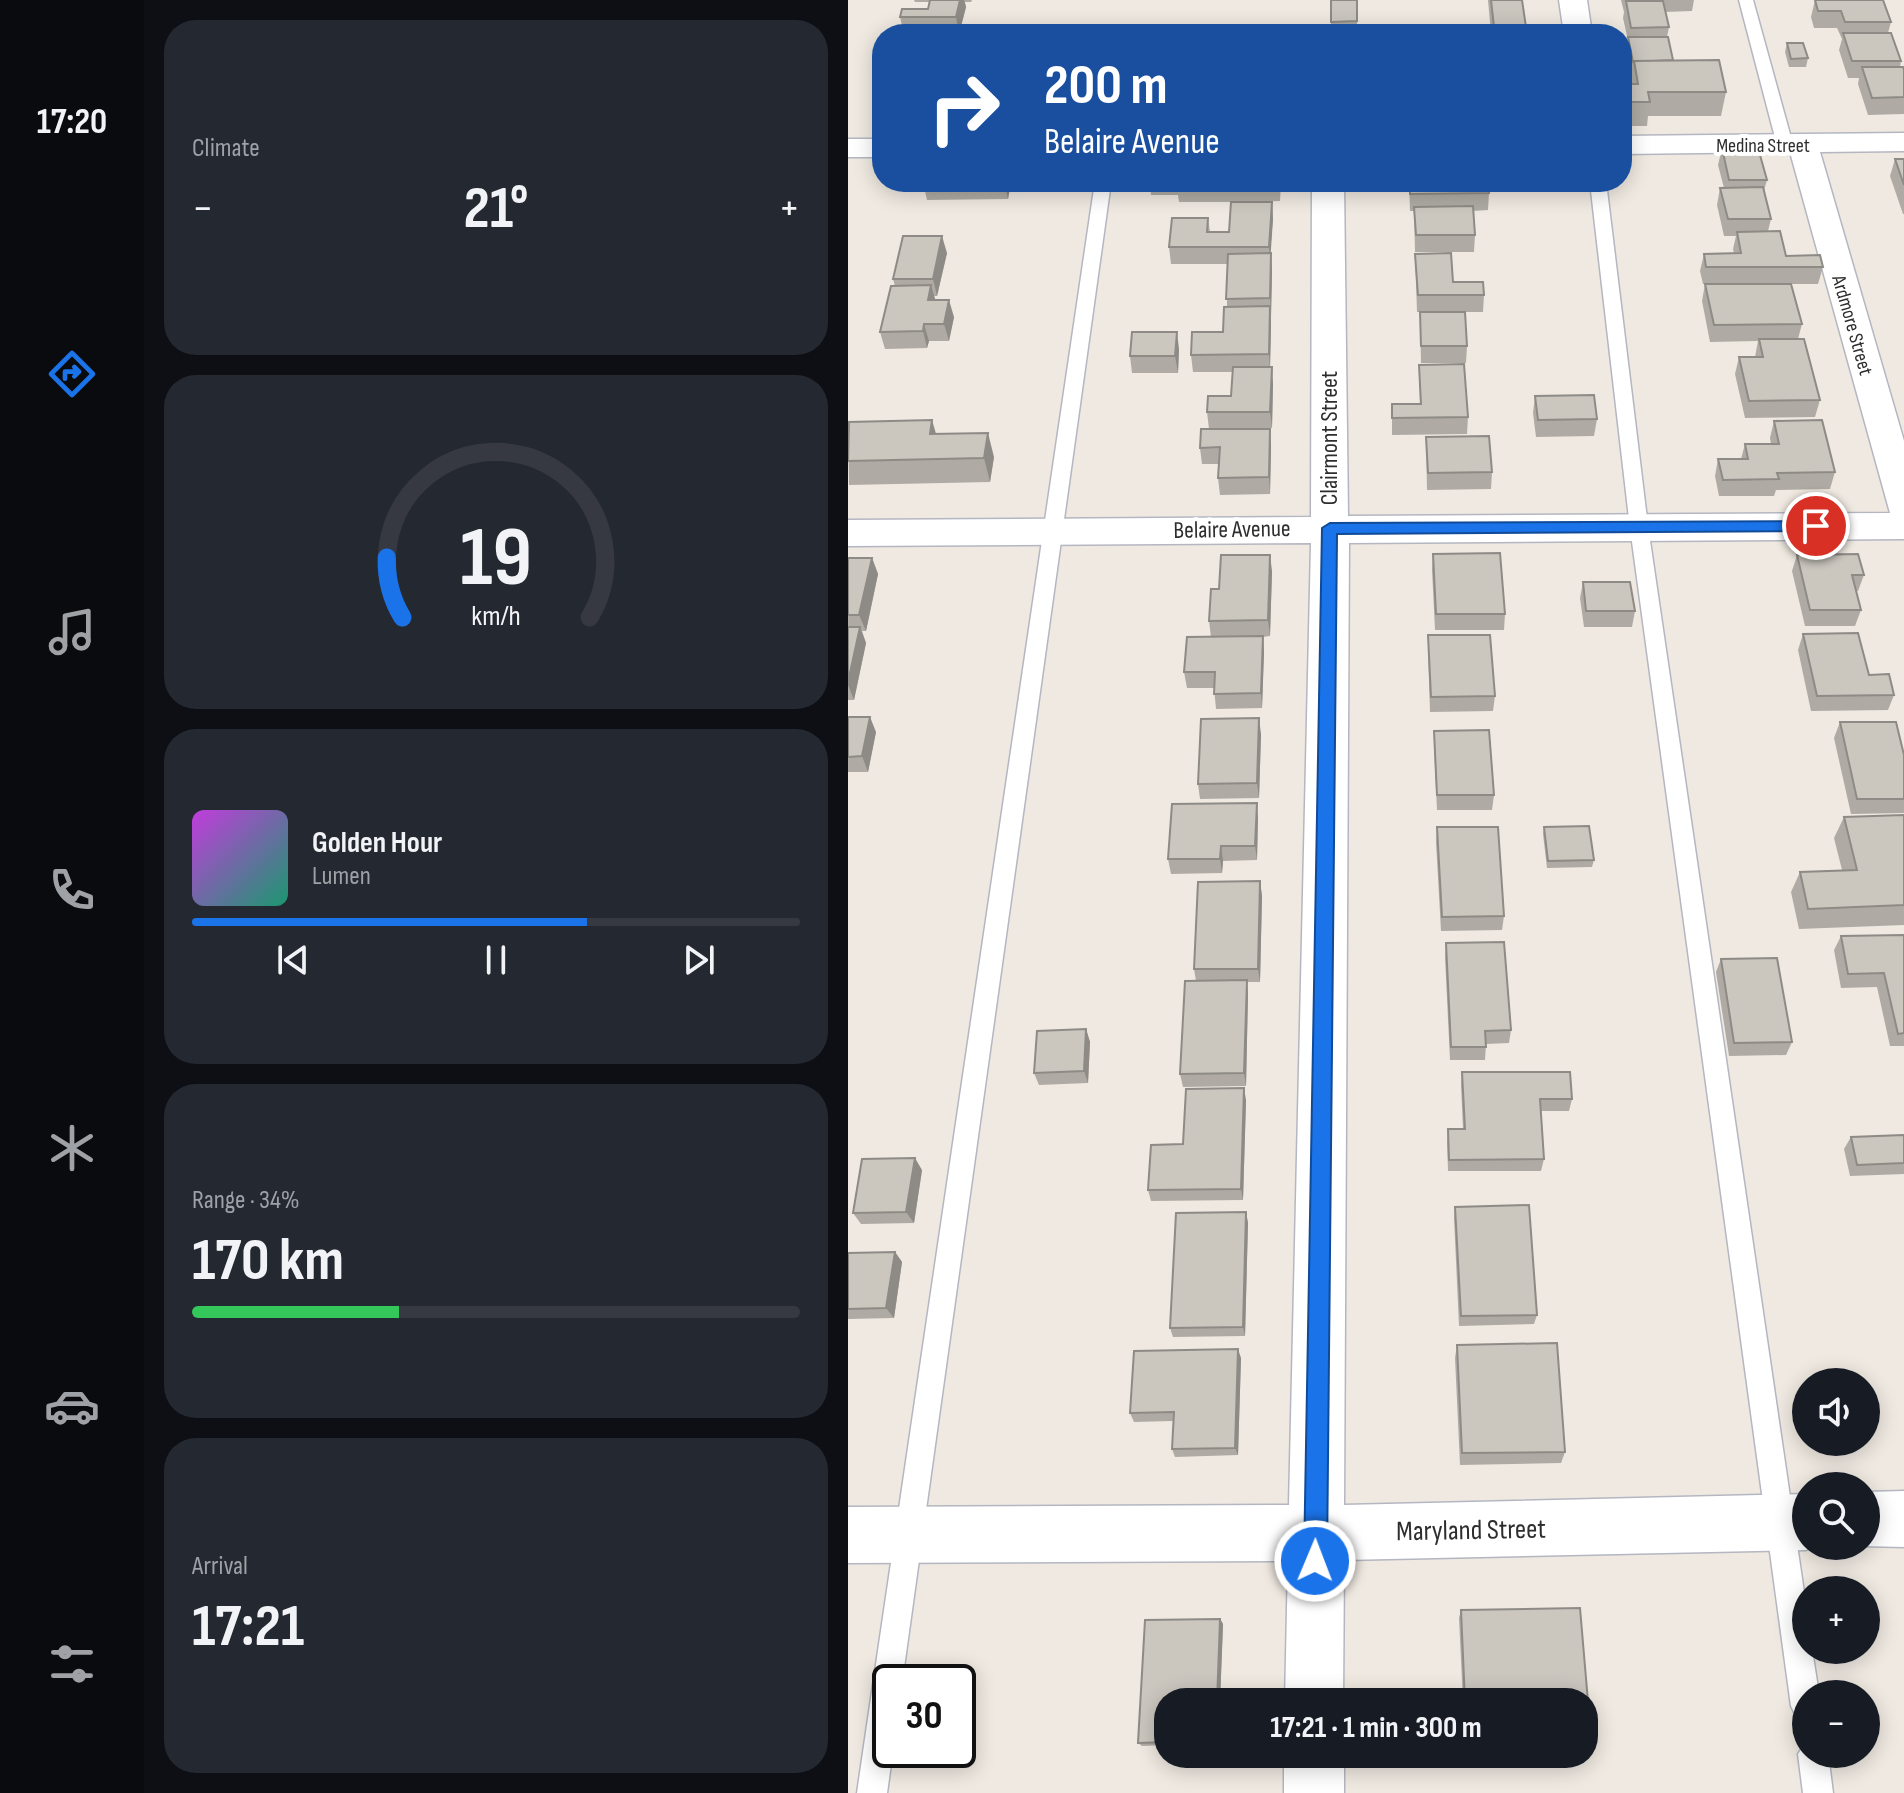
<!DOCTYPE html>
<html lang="en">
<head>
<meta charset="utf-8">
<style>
	:root { --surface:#171b24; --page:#242831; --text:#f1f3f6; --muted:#9ea1a6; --line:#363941; --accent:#1a73e8 }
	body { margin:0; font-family:"Sofia Sans Condensed",sans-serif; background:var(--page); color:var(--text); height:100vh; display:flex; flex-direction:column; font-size:30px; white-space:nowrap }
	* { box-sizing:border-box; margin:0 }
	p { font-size:26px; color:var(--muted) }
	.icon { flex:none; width:44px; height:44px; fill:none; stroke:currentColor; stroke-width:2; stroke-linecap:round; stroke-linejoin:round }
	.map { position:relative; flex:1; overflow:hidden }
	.panel { display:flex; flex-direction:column; gap:20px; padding:20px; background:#0d0f14; width:704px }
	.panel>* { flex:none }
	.hud { position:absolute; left:24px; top:24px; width:760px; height:168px; border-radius:32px; box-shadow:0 4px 20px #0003; background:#1a4fa0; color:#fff; overflow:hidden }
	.controls { position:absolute; left:944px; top:1368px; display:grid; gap:16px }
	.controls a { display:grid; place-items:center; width:88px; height:88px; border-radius:50%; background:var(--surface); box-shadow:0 4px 20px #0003; font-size:40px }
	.speed { position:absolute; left:24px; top:1664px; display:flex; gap:16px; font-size:40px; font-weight:700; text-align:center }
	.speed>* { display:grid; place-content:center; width:104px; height:104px; border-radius:50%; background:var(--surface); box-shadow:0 4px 20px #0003; line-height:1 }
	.speed .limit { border:4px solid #111; border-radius:12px; background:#fff; color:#111 }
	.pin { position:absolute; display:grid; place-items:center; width:68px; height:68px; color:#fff; margin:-34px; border:4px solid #fff; border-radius:50%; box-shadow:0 2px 8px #0007 }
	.me { position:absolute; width:88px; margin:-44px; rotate:1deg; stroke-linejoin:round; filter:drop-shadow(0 0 6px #0008) }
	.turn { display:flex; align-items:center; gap:28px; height:168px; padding:0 40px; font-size:36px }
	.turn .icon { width:104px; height:104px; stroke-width:2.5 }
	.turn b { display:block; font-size:56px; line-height:68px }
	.big { font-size:60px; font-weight:700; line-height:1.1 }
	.panel .tile { flex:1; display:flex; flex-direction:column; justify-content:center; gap:12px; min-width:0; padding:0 28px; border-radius:32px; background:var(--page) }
	.panel .dial { align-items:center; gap:0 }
	.dial svg { height:208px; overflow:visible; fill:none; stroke:var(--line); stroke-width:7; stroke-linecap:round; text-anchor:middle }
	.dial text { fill:var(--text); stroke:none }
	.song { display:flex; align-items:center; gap:24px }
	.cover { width:96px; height:96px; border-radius:12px; background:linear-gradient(135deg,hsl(290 70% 55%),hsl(160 70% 35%)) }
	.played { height:8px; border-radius:4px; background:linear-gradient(90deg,var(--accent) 65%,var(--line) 65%) }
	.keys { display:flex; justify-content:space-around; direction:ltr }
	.heat { display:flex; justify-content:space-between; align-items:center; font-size:44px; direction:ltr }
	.charge { height:12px; border-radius:6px; background:linear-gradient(90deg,#34c759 34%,var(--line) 0) }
	.trip { position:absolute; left:306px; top:1688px; width:444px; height:80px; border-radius:32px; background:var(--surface); box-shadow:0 4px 20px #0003; font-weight:700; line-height:80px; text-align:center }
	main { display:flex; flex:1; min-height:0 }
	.menu { display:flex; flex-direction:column; width:144px; justify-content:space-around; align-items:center; background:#090b0e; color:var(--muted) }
	.menu .icon { width:56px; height:56px }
	.menu .selected { color:var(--accent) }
	.menu b { font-size:36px; color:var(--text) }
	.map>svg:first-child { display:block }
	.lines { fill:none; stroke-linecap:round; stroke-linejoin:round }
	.lane-casing { stroke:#b4b7c1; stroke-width:3 }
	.street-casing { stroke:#b4b7c1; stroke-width:3 }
	.lane { fill:#fff; fill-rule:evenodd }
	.street { fill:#fff; fill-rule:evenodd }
	.wall { fill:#afaba4 }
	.shaded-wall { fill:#8e8b86 }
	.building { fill:#cbc7bf; stroke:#8e8b86; stroke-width:2 }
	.route { fill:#1a73e8; stroke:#114b97; stroke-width:2 }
	.labels { text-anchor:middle; stroke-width:8; stroke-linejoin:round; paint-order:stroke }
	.far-street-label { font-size:20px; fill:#2e2e2e; stroke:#fff }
	.street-label { font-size:24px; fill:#2e2e2e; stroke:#fff }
	.near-street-label { font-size:28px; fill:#2e2e2e; stroke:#fff }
</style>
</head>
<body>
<main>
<nav class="menu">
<b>17:20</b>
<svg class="icon selected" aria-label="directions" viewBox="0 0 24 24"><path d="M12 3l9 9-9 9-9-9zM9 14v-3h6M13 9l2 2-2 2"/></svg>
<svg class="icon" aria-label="music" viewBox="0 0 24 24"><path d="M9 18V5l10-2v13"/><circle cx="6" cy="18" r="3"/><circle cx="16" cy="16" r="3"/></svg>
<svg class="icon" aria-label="phone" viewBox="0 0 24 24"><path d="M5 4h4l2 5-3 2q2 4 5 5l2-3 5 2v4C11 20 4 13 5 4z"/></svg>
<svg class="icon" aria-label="climate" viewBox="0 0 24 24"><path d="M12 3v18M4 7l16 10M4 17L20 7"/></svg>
<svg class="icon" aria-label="car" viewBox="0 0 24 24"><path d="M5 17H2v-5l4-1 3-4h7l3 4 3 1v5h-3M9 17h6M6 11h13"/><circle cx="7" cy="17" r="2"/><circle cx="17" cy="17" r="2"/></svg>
<svg class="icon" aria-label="filters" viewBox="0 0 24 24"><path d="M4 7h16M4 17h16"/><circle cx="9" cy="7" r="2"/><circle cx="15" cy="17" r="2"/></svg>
</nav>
<section class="panel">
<div class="tile"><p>Climate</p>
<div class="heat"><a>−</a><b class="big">21°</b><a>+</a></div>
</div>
<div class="tile dial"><svg viewBox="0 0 100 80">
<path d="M14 69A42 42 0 1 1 86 69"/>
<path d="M14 69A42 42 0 0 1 8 46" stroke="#1a73e8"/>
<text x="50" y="56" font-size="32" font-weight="700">19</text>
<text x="50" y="72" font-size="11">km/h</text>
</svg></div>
<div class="tile">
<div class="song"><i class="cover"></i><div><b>Golden Hour</b><p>Lumen</p></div></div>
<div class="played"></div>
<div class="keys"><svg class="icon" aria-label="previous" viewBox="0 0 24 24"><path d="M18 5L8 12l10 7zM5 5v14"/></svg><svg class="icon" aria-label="pause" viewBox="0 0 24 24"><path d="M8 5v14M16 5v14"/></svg><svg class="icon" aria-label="next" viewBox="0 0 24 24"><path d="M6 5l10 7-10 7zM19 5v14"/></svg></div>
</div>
<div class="tile"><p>Range · 34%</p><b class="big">170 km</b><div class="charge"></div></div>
<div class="tile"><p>Arrival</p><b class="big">17:21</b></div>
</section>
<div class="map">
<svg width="1056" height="1793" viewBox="0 0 1056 1793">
	<rect width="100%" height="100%" fill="#efe9e1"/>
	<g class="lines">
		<defs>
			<g id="lane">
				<path d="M891,0H905L945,145L942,148L937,150L929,145Z"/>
				<path d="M247,182H263L54,1682H42V1750H45L39,1793H9Z"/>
				<path d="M742,182H758L800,527L958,1606V1650H964L971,1694H958V1721L948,1716L943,1706L782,527Z"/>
				<path d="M958,1742V1754H980L985,1793H955L950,1754Z"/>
			</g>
			<g id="street">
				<path d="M711,0H739L744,34H716Z"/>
				<path d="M1056,133V151L972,152L1056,441V539L501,543L496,1505L958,1494V1546H967L958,1550L496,1560L495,1702H437L440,1561L0,1563V1507L441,1505L463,543L0,546V520L463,517L464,182H496L500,516L1042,513L942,152L774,154V136Z"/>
				<rect x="0" y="139" width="34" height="18"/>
				<path d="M1056,1491V1547L1014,1546H1018V1492Z"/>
				<rect x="436" y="1754" width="60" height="39"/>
			</g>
		</defs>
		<!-- lane casing -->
		<use href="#lane" class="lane-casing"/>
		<!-- street casing -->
		<use href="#street" class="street-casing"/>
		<!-- lane -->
		<use href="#lane" class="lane"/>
		<!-- street -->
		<use href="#street" class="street"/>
	</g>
	<!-- wall -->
	<g class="wall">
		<path d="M66,0H124L123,2H117L118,7L113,26L124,25L126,34H56L52,17L80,9L81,2H67Z"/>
		<rect x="483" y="0" width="26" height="30"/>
		<path d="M640,0H674L677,32L679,34H643Z"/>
		<path d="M773,0H846L844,11L817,12L821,27L819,37L825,60L878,92L873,116H800L799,126H774V84H783L784,79H782L778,54L780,40L775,18L776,12Z"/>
		<path d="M967,0L1043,22L1040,33L1053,61L1052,67L1056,70V114L1020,115L1010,84L1011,78H1000L991,50L994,39L989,28H966L963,17Z"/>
		<path d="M939,43L960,58L958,67H941L937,52Z"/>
		<path d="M874,148L919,180L916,191L923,219L920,231L938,256L975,267L970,284H943L954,324L950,339L972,400L967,417L897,418L887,374L891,357H907L910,341L862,342L854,301L857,284H893H855L852,271L856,254L886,253L885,249L888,236H876L869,205L872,188H876L870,165Z"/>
		<path d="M1047,159H1056V214H1055L1042,176Z"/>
		<path d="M75,182H163L160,199L79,200Z"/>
		<path d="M302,182H433L432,201L388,202H424L425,219L422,253L424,270L422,367L425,384L424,428L361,429L359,412L383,396L385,372H345L343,355L375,332L379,307V264H323L321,247L360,218L362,232H381L383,202H331L330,195H303Z"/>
		<path d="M561,182H640L641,193L640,210L625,211L627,235L626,252H567L566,211H562Z"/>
		<path d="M99,253L89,296H86L87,300L106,317L101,341H81L79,348L37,349L32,332L47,286L45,279Z"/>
		<path d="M567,254L605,282L636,295L635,312H617L619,346L618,363H573L572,312H569Z"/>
		<path d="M331,349L330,373H284L282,356Z"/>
		<path d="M571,365L620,417L619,434L544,435V404H572Z"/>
		<path d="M687,396L749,419L746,436L688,437L685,413Z"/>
		<path d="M926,421L987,472L982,489L928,490L926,496H871L867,476L870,459H893L897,444H923L922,438Z"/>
		<path d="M0,424L88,434L146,457L142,482L1,485Z"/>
		<path d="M578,437L644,472L643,489L579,490Z"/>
		<path d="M423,445L422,494L372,495L370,478L371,464H354L352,448Z"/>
		<path d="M585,554L657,614L656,630H587L584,570Z"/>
		<path d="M949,555L1016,575L1010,591H1008L1013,610L1007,626H957L944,571Z"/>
		<path d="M0,558H24L30,574L18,631H14L18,643L6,700H0Z"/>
		<path d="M424,571L422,636L415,637L416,652L414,708L368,709L366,688H339L336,672L363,637L361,621L371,589Z"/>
		<path d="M735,582L787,611L784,627H736L732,598Z"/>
		<path d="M955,634L1021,675L1046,695L1040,710L963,711L950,650Z"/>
		<path d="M580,635L647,696L645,711L582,712L580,651Z"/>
		<path d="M0,717L28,732L20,772H0Z"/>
		<path d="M992,722L1056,755V813L1003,814L986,738Z"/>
		<path d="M586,731L646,795L644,810H589L586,747Z"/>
		<path d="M413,734L411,798L352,799L350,784Z"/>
		<path d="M1056,815V925L951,929L943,892L952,872L994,870L986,838L996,817Z"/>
		<path d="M410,817L409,860L375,861L374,873L323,874L320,859Z"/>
		<path d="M589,827L656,916L654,930L593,931L588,842Z"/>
		<path d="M696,827L746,860L744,867L699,868L695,834Z"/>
		<path d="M412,881L414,896L412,982H399L400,994L398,1086L335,1087L332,1074L348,981L346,969Z"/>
		<path d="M1056,935V1046H1042L1029,987L993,988L986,950L993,936Z"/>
		<path d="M598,943L663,1030L661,1043L638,1044L637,1060H602L597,957Z"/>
		<path d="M873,959L944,1042L938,1055L881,1056L868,972Z"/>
		<path d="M238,1029L242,1042L240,1083L191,1085L186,1073Z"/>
		<path d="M614,1072L724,1099L721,1111H693L696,1159L693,1171H600L599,1141L600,1129H615L613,1085Z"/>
		<path d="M398,1100L395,1200L303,1201L300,1190L335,1144Z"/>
		<path d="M1056,1135V1174L1002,1176L996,1149L1003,1137Z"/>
		<path d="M74,1170L66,1223L13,1224L5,1213Z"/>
		<path d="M607,1207L689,1315L686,1324L611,1326L606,1218Z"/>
		<path d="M398,1212L400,1223L397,1336L325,1337L322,1328Z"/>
		<path d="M47,1252L54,1262L46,1318L0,1319V1253Z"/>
		<path d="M609,1345L717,1452L713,1463L612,1465L607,1358Z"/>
		<path d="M393,1358L390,1455L327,1457L324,1449L325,1421L286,1422L282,1413Z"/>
		<path d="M732,1608L743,1737L737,1742H736V1702H615L611,1618L613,1610Z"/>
		<path d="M372,1619L375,1624L372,1702H320V1745L294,1746L290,1743Z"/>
	</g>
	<!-- shaded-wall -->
	<g class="shaded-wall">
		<path d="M112,0H116L118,7L111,34L108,17Z"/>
		<path d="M156,182H163L160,199Z"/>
		<path d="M424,202L425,219L422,264L421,247Z"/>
		<path d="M94,236L99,253L89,296L85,279Z"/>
		<path d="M423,253L424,270L423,315L422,298Z"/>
		<path d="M83,285L88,302L80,300Z"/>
		<path d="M101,300L106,317L101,341L96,324Z"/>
		<path d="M422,306L423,323L422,371L421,354Z"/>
		<path d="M76,324L81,341L79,348L75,331Z"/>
		<path d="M329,332L331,349L330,373L327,356Z"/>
		<path d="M424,367L425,384L424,428L422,412Z"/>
		<path d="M84,420L91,444L82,434Z"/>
		<path d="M422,429L423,445L422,494L421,477Z"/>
		<path d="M140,433L146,457L142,482L136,458Z"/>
		<path d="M422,555L424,571L422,636L420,620Z"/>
		<path d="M24,558L30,574L18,631L11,615Z"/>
		<path d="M12,627L18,643L6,700L0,685V682Z"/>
		<path d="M415,636L416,652L414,708L413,693Z"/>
		<path d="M22,717L28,732L20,772L14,756Z"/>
		<path d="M411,718L413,734L411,798L409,783Z"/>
		<path d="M409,803L410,817L409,860L407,846Z"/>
		<path d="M373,846L375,861L374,873L372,859Z"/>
		<path d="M412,881L414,896L412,982L410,969Z"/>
		<path d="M399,980L400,994L398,1086L396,1073Z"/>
		<path d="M238,1029L242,1042L240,1083L236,1071Z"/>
		<path d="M396,1088L398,1100L395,1200L393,1189Z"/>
		<path d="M67,1158L74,1170L66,1223L58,1212Z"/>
		<path d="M398,1212L400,1223L397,1336L395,1327Z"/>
		<path d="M47,1252L54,1262L46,1318L38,1308Z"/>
		<path d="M390,1349L393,1358L390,1455L387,1448Z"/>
		<path d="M372,1619L375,1624L372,1702H369Z"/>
	</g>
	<!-- building -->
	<g class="building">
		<path d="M82,0H112L108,17H52L54,9H80Z"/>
		<path d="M483,0H509V21L483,22Z"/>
		<path d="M643,0H674L678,27H646Z"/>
		<path d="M967,0H1035L1043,22H997L993,11H970Z"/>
		<path d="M778,1H815L821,27L783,28Z"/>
		<path d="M124,25L122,34H75L77,26Z"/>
		<rect x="645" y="32" width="34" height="2"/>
		<path d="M995,33H1043L1053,61H1004Z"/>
		<path d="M780,37H820L825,60L785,62Z"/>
		<path d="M939,43H955L960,58L943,59Z"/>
		<path d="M871,60L878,92H800L802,102H774V84H790L786,61Z"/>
		<path d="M1014,67H1055L1056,70V97L1024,98Z"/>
		<path d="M874,148H910L919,180H881Z"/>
		<path d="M1047,159H1056V185Z"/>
		<path d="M75,182H156L75,183Z"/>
		<path d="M330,182H431V184L329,185Z"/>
		<path d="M562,182H640L641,193L562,194Z"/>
		<path d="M915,187L923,219H880L872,188Z"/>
		<path d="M383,202H424L421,247H321L324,218H360L359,232H381Z"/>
		<path d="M625,206L627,235H568L566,207Z"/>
		<path d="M932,231L938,256L972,255L975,267H858L856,254L893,253L889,232Z"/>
		<path d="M55,236H94L85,279H45Z"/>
		<path d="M423,253L422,298L378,299L380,254Z"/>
		<path d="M603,253L605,282H635L636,295H570L567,254Z"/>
		<path d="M857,284H943L954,324L866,325Z"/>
		<path d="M83,285L80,300H101L96,324H76L75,331L32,332L43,286Z"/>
		<path d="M422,306L421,354L343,355L344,332H375L376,307Z"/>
		<path d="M572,312H617L619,346H573Z"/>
		<path d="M284,332H329L327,356H282Z"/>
		<path d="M911,339H956L972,400L901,401L891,357H915Z"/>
		<path d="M616,364L620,417L544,418V404H573L571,365Z"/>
		<path d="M385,367H424L422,412H359L360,396H383Z"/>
		<path d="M746,395L749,419L690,420L687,396Z"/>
		<path d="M84,420L82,434L140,433L136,458L0,461L1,422Z"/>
		<path d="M974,420L987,472L929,473L931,479L875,480L870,459H900L897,444H931L926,421Z"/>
		<path d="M353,429H422L421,477L370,478L372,447L352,448Z"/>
		<path d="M641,436L644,472L580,473L578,437Z"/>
		<path d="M652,553L657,614H588L585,554Z"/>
		<path d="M1010,554L1016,575H1004L1013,610H962L949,555Z"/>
		<path d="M373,555H422L420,620L361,621L363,589H371Z"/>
		<path d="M0,558H24L11,615H0Z"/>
		<path d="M735,582H782L787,611H738Z"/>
		<path d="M0,627H12L0,682Z"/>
		<path d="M1010,633L1021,675L1041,674L1046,695L969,696L955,634Z"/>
		<path d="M580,635H642L647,696L583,697Z"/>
		<path d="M415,636L413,693L366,694L367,672H336L339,637Z"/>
		<path d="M0,717H22L14,756L0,757Z"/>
		<path d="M411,718L409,783L350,784L353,719Z"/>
		<path d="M992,722H1048L1056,755V799H1009Z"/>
		<path d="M641,730L646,795H589L586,731Z"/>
		<path d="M409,803L407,846H373L372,859H320L324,804Z"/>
		<path d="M1056,815V905L960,909L952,872L1009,870L996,817Z"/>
		<path d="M741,826L746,860L700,861L696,827Z"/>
		<path d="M589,827H650L656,916L594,917Z"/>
		<path d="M412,881L410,969H346L350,882Z"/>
		<path d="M1056,935V1033L1050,1034L1036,973L1000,974L993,936Z"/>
		<path d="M656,942L663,1030L637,1031L638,1047H603L598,943Z"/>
		<path d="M929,958L944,1042L886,1043L873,959Z"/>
		<path d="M399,980L396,1073L332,1074L337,981Z"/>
		<path d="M238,1029L236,1071L186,1073L189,1031Z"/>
		<path d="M614,1072H722L724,1099H692L696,1159L601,1160L600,1129H617Z"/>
		<path d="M396,1088L393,1189L300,1190L303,1145L335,1144L338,1089Z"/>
		<path d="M1056,1135V1163L1009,1165L1003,1137Z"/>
		<path d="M67,1158L58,1212L5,1213L14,1159Z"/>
		<path d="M681,1205L689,1315L613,1316L607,1207Z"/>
		<path d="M398,1212L395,1327L322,1328L328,1213Z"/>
		<path d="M47,1252L38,1308L0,1309V1253Z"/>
		<path d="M709,1343L717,1452L614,1453L609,1345Z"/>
		<path d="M390,1349L387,1448L324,1449L326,1412L282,1413L286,1351Z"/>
		<path d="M732,1608L743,1737L736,1738V1702H617L613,1610Z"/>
		<path d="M372,1619L369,1702H320V1742L290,1743L297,1620Z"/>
	</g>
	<!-- route -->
	<path class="route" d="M968,521L975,526L968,531L489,534L479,1561L475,1569L467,1572L459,1569L456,1561L474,528L482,523Z"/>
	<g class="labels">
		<!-- far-street labels -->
		<g class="far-street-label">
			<text x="915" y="152">Medina Street</text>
			<text transform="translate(1005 325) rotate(74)" y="7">Ardmore Street</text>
		</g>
		<!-- street labels -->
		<g class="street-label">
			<text transform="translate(481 438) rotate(-90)" y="8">Clairmont Street</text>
			<text transform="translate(384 529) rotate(-1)" y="8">Belaire Avenue</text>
		</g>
		<!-- near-street labels -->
		<g class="near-street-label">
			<text transform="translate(623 1529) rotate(-1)" y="10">Maryland Street</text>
		</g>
	</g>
</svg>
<div class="controls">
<a><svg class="icon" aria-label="sound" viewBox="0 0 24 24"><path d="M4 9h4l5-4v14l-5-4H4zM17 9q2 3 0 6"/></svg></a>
<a><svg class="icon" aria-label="search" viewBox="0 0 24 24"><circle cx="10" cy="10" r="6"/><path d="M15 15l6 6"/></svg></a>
<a>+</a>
<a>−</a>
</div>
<div class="speed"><div class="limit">30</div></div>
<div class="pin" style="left:968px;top:526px;background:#d93025"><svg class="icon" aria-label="arrive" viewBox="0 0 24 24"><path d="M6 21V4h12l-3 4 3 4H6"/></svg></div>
<svg class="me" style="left:467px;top:1561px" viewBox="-20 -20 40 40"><circle r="17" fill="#1a73e8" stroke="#fff" stroke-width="3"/><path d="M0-11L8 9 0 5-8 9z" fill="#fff"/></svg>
<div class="trip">17:21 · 1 min · 300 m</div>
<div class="hud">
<div class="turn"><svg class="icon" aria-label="right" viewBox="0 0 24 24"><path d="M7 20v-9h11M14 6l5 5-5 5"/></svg><div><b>200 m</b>Belaire Avenue</div></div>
</div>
</div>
</main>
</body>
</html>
